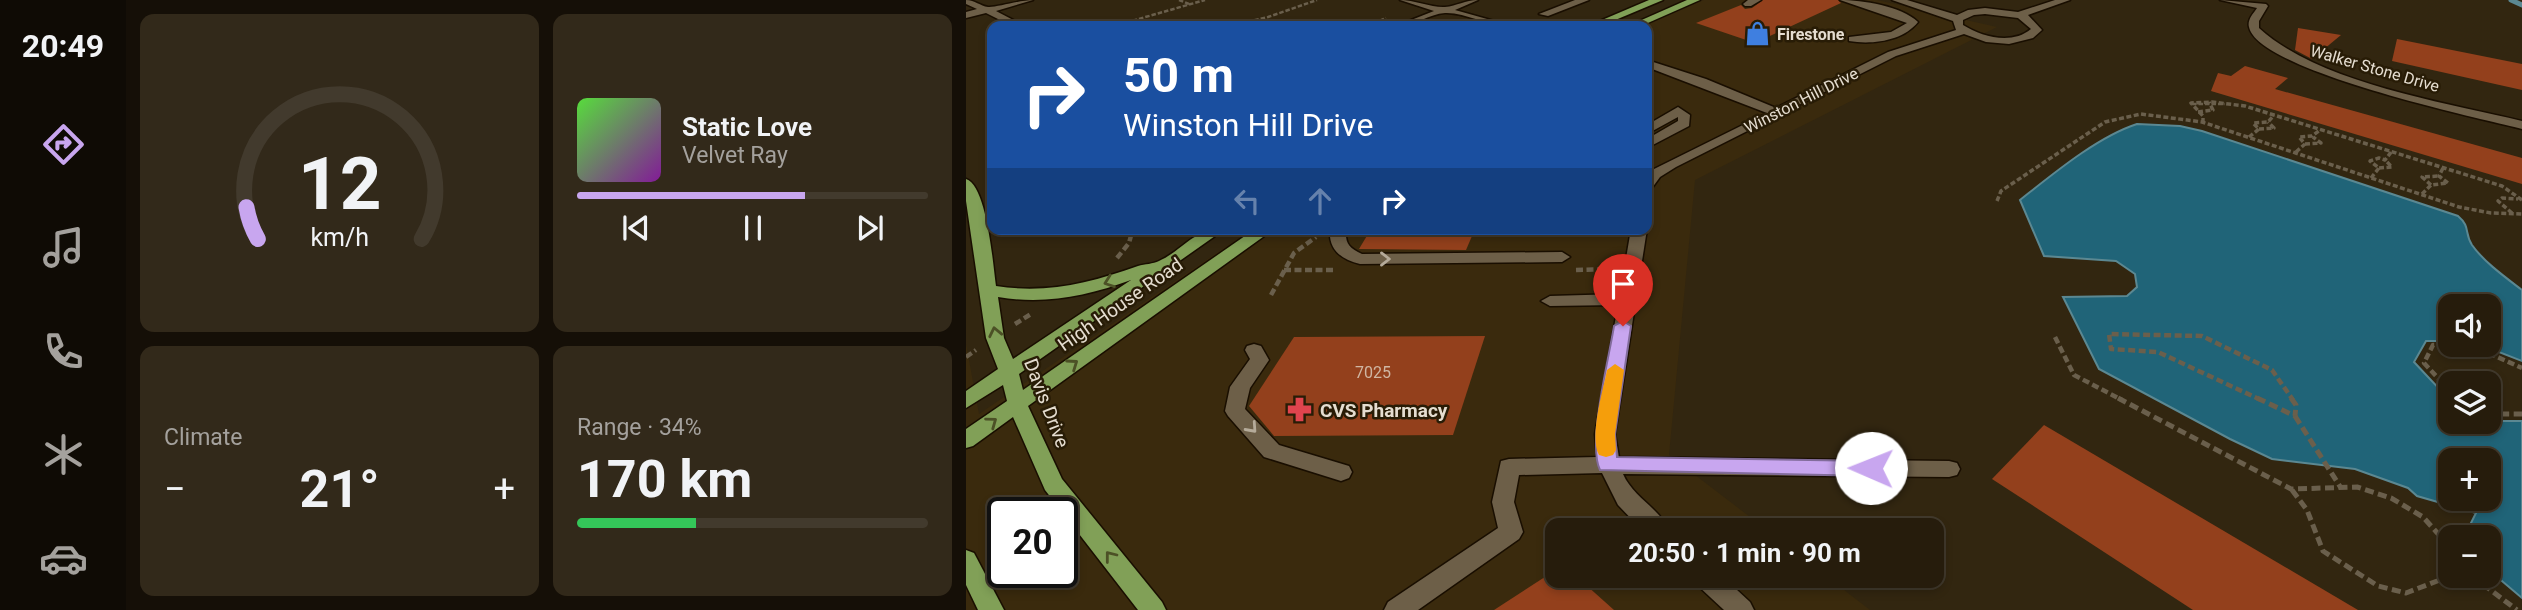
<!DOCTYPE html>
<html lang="en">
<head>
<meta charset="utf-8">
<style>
	:root { --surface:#261c0c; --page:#32291a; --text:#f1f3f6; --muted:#a4a19d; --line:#423a2d; --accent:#c8a6ef }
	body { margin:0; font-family:Roboto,sans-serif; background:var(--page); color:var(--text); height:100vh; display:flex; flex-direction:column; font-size:26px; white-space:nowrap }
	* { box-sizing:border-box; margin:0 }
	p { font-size:23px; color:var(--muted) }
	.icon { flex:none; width:38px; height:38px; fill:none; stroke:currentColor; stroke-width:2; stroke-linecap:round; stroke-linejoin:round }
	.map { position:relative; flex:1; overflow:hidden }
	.sheet { display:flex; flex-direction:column; gap:14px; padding:14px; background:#150f07; width:840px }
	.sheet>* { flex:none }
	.guide { position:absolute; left:21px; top:21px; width:665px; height:214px; border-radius:14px; box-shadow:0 4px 10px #0003,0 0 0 2px var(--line); background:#1a4fa0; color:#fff; overflow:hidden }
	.fabs { position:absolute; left:1472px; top:294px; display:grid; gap:14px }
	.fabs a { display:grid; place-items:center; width:63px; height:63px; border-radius:14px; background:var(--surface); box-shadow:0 4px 10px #0003,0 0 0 2px var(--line); font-size:35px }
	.speed { position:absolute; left:21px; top:497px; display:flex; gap:14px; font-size:35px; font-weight:700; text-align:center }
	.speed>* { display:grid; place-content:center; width:91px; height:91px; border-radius:50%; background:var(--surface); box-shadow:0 4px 10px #0003,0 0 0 2px var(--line); line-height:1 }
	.speed .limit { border:4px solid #111; border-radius:10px; background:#fff; color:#111 }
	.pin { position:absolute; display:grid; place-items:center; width:60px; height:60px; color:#fff; margin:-72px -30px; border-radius:50% 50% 50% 0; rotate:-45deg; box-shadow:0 0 7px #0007 }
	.pin .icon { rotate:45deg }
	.me { position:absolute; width:77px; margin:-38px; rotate:271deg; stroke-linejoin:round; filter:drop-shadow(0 0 5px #0008) }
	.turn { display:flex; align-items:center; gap:24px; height:147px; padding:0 21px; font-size:32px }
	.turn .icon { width:91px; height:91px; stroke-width:2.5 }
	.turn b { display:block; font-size:49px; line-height:60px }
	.lanes { display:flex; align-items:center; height:66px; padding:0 21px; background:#0003; justify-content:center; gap:35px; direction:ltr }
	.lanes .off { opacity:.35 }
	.big { font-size:52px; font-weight:700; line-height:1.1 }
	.sheet .tile { flex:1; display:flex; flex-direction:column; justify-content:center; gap:10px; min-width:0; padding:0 24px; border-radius:14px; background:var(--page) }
	.sheet .dial { align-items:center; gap:0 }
	.dial svg { height:182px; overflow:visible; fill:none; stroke:var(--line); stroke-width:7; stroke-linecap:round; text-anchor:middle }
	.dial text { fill:var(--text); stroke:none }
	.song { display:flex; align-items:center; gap:21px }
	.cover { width:84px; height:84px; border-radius:10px; background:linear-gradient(135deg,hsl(110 70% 55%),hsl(290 70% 35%)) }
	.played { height:7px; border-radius:4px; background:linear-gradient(90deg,var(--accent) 65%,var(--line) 65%) }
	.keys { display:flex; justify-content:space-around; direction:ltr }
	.heat { display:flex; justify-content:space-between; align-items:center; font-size:38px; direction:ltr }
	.charge { height:10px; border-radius:5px; background:linear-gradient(90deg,#34c759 34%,var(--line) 0) }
	.sheet .tiles { flex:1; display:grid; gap:14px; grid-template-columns:repeat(2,1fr) }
	.trip { position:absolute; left:579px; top:518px; width:399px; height:70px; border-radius:14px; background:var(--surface); box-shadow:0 4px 10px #0003,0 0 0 2px var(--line); font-weight:700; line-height:70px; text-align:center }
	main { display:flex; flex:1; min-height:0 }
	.tabs { display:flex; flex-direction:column; width:126px; justify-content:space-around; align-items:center; background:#0f0b05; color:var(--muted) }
	.tabs .icon { width:49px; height:49px }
	.tabs .current { color:var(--accent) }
	.tabs b { font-size:32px; color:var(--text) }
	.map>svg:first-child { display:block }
	.built { fill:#3a2a0d; fill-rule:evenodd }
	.water { fill:#206478; stroke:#5b8892; stroke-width:2; fill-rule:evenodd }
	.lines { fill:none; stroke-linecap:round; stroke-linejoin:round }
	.stream { stroke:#5b8892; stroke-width:5 }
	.building { fill:#93401c }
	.minor-casing { stroke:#190e00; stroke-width:3 }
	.major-casing { stroke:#190e00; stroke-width:3 }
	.path-far3 { stroke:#6a5f4c; stroke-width:2.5; stroke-dasharray:4.5 2; stroke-linecap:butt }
	.path-far2 { stroke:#6a5f4c; stroke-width:3.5; stroke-dasharray:5 2.5; stroke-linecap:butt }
	.path-far1 { stroke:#6a5f4c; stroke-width:4.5; stroke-dasharray:7 3.5; stroke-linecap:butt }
	.path { stroke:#6a5f4c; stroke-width:5; stroke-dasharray:9 4.5; stroke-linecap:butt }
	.minor { fill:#6d5f48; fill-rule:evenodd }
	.major { fill:#81a057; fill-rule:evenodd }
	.oneway { stroke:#b5ab9a }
	.oneway2 { stroke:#4c5126 }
	.route { fill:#c8a6ef; stroke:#826c9b; stroke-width:2 }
	.slow { fill:#f59e0b }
	.labels { text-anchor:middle; stroke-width:5; stroke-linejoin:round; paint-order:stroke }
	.far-poi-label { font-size:16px; font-weight:bold; fill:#e5ddd0; stroke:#281c06; text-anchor:start }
	.far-street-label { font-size:16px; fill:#e5ddd0; stroke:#281c06 }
	.number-label { font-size:16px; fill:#d0b6a3 }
	.street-label { font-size:19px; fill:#e5ddd0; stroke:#281c06 }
	.poi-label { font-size:19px; font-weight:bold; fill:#e5ddd0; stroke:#281c06; text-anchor:start }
</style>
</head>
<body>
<main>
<nav class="tabs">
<b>20:49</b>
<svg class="icon current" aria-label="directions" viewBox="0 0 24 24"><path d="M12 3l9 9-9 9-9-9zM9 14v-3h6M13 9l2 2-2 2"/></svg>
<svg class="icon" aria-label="music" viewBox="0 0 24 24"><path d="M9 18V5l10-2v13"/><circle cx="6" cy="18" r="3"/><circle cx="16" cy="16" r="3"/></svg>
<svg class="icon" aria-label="phone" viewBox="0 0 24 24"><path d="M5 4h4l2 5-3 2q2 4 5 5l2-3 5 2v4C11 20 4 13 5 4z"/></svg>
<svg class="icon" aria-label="climate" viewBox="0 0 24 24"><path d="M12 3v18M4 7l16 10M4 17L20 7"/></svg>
<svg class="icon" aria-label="car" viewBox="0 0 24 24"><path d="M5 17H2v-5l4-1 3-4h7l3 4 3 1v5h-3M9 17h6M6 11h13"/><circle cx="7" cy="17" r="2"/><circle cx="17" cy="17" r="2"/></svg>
</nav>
<section class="sheet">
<div class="tiles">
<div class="tile dial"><svg viewBox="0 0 100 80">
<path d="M14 69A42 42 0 1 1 86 69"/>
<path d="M14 69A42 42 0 0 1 9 55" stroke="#c8a6ef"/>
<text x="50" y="56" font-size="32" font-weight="700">12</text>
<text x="50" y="72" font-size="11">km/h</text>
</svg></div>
<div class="tile">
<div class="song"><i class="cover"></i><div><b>Static Love</b><p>Velvet Ray</p></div></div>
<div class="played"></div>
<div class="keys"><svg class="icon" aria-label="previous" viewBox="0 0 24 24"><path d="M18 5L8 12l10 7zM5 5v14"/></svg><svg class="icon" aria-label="pause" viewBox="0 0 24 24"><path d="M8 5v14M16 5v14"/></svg><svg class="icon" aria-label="next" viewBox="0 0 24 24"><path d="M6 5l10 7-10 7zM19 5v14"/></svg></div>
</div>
<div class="tile"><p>Climate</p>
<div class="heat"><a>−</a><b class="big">21°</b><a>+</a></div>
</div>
<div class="tile"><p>Range · 34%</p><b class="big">170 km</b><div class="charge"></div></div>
</div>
</section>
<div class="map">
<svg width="1556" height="610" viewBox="0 0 1556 610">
	<rect width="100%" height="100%" fill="#322610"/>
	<!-- built -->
	<path class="built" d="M738,0H911L1031,27L729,180L703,455L801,530H592V576H860L904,610H0V344L13,414L286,229H681V26H673ZM37,513H96V572H37Z"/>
	<!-- water -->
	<path class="water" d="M1171,124L1214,126L1236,131L1492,216C1505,227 1498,233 1506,245C1518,262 1539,277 1556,290V361L1515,345H1522V306H1484V341H1460L1448,362L1478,394L1484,397V422H1522L1523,415L1537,421H1556V598L1523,570L1522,537H1505L1504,525L1510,513L1451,496L1442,488L1389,469L1306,459L1264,439L1133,369L1097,297L1161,296L1171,287L1169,274L1150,261L1078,256L1054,200C1087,174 1131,137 1171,124ZM1484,460H1522V499H1484Z"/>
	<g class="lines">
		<!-- stream -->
		<path class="stream" d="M1545,0L1556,5"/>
	</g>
	<!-- building -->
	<g class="building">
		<path d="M797,0H872L875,3L789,43L730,23L775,5L779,9L786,8Z"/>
		<path d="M1332,28L1375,35L1346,59L1329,50Z"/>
		<path d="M1431,39L1556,64V90L1426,61Z"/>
		<path d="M1279,66L1322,78L1309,89L1556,158V184L1245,91L1252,73L1265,76Z"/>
		<path d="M405,229H509L500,250L393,249Z"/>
		<path d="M519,336L487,435L308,436L283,406L328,337Z"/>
		<path d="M1078,425L1392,610H1227L1026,479Z"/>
		<path d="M585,573L610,576L648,610H528Z"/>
	</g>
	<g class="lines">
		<defs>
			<g id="minor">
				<path d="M0,0C9,0 14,6 22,7C29,8 54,0 67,0L30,11L59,26H46L20,13L0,18V12L11,9L0,4Z"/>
				<path d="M434,0C448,0 467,8 479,7C491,6 499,0 512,0L489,10L546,26C523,27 499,12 479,13C463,14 449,26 430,26L468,11Z"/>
				<path d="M609,0H623L582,16L573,14Z"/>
				<path d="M782,0H795L785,6H779L777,4Z"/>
				<path d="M874,0C897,0 935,6 952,22C937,41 906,45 883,41V37L925,32L941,23Z"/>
				<path d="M926,0H941L991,15L1002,10L1019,8L1052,12L1089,0H1104L1062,15L1076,30L1067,38L1043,44L1020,42L998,34L930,56L710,167L694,177L686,188L681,189V175L684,171L801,113L681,67V60L740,79L810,108L922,52L990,30L987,21ZM1019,14L1052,18L1065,29C1046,45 1016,37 997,25V20L1008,15Z"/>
				<path d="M1254,0L1300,4L1302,6L1293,21V28C1353,83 1477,102 1556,121V129C1512,118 1292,71 1283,27C1281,20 1287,14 1291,8Z"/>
				<path d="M712,107L724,115L723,126L681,148V139L712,121V117L681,134V125Z"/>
				<path d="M364,229H380C379,244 383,248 396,254L596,252L604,257L596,262L394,264C375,259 362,250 364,229Z"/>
				<path d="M665,229H681L649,434L653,457L983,461L991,463L994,469L991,475L983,477L657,474C667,497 693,508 703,530H676L652,505L636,473L553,475L548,502L557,532L553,539L452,610H418L422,602L532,528L526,502L535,461L543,459L631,457L629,434L652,305L584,306L575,301L584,296L654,294Z"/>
				<path d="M288,344L295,346L303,360L284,388L279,409L313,445L383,466L386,472L383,478L375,481L298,457L262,416L259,411L264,387L284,359L279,350L281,346Z"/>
				<path d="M727,576H756L784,602L788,610H758L730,584Z"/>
			</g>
			<g id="major">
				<path d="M683,0H697L635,26H622Z"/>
				<path d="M721,0H734L675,26H662Z"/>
				<path d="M0,179C21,185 27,265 30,286C81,294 124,283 172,266C179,264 187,264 193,261C219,249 226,229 259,229L53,374L57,390L289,229H308L62,406L96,479L196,602L200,610H172L79,490L47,417L7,446L0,448V429L41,401L37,385L0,408V391L32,369L20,338L0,201ZM165,280L47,359L38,338L32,297C79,305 121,296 165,280Z"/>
				<path d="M0,550L8,553L38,610H12L0,585Z"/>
			</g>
		</defs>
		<!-- minor casing -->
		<use href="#minor" class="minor-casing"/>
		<!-- major casing -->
		<use href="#major" class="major-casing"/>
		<!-- path-far3 -->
		<g class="path-far3">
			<path d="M213,0L223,4"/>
			<path d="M148,26L239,0"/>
			<path d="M263,26L302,17L351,0"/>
			<path d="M402,26L420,18"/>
			<path d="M1226,104H1259"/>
		</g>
		<!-- path-far2 -->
		<g class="path-far2">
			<path d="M1232,112L1247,110L1243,102"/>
			<path d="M1237,123V116L1225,103L1246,102L1279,106L1536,186L1556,200"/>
			<path d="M1293,129L1308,128L1302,122"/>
			<path d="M1283,137L1293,129L1287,123L1302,122L1308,115"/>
			<path d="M1339,144L1355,143L1347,137"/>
			<path d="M1330,152L1339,144L1333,137L1346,136L1354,130"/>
			<path d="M1413,168L1426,167L1419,160"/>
			<path d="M1405,178L1413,168L1404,161L1413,158L1419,160L1426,151"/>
			<path d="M1465,185L1456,177L1473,176"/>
			<path d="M1456,194L1465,185L1482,183L1473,176L1477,168"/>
			<path d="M1031,201L1035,191L1139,122L1175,114L1236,122L1493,207L1525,213L1556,214"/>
			<path d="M1546,213L1532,201L1536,198L1552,199"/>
			<path d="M166,234L167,229"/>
		</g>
		<!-- path-far1 -->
		<g class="path-far1">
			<path d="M151,258L163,243L166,232"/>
			<path d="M318,270H370"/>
			<path d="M610,270L645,269"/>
			<path d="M305,295L328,253L350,237"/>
			<path d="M49,324L65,314"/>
			<path d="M1089,337L1108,375L1156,400"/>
			<path d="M0,357L10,350"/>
			<path d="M1484,391L1458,363L1467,345L1507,346L1556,368"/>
			<path d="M1295,400L1192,352L1145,349L1143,334L1236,336L1306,370L1327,400"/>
		</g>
		<!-- path -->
		<g class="path">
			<path d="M1152,398L1325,489L1391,487L1425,498L1457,517L1484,547"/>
			<path d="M1291,398L1329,416"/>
			<path d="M1325,398L1330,405L1329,416"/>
			<path d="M1522,408L1535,414H1556"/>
			<path d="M1329,416L1375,488"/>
			<path d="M1326,490L1341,510L1357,551L1412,586L1440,593L1479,578L1506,577"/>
			<path d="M1506,576L1551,610"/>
		</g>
		<!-- minor -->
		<use href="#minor" class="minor"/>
		<!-- major -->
		<use href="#major" class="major"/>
	</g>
	<!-- one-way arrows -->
	<defs><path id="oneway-chevron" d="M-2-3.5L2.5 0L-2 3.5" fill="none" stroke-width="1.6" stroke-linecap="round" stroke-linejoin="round" transform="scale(1.75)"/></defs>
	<g class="oneway">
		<use href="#oneway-chevron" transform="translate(419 259)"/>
		<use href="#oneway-chevron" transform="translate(286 428) rotate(48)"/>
	</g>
	<g class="oneway2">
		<use href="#oneway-chevron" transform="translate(143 282) rotate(160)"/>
		<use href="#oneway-chevron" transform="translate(29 332) rotate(-102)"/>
		<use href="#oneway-chevron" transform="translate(107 364) rotate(-35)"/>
		<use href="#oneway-chevron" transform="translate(26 422) rotate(-36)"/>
		<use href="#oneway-chevron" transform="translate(144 556) rotate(-128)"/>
	</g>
	<!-- route -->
	<path class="route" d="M657,321L665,326L649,434L651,457L905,461L912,463L915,468L912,474L905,476L634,470C621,444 643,358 648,326Z"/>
	<!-- slow -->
	<path class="slow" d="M649,364L658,370L649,434L650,450L647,455L640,457L633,455C623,436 637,391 641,370Z"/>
	<!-- icons -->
	<defs>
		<symbol id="shop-bare" viewBox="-9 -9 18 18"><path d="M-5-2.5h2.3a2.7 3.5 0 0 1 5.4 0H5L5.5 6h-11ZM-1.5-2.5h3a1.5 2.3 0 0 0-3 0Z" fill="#3f7fe0" stroke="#281c06" stroke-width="2.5" paint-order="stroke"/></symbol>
		<symbol id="pharmacy-bare" viewBox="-9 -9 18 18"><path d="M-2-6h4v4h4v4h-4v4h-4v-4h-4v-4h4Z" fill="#e0444e" stroke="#281c06" stroke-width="2.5" paint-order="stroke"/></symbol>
	</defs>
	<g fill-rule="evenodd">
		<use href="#shop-bare" x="774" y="16" width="35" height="35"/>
		<use href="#pharmacy-bare" x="316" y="392" width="35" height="35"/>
	</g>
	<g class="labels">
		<!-- far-poi labels -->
		<g class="far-poi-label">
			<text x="811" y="40">Firestone</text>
		</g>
		<!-- far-street labels -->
		<g class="far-street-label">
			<text transform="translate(1409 68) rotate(16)" y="6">Walker Stone Drive</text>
			<text transform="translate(835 100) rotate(-27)" y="6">Winston Hill Drive</text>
		</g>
		<!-- number labels -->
		<g class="number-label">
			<text x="407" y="378">7025</text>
		</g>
		<!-- street labels -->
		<g class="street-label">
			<text transform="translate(154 304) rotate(-35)" y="7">High House Road</text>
			<text transform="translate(81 403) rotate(69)" y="7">Davis Drive</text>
		</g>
		<!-- poi labels -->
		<g class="poi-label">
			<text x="354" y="417">CVS Pharmacy</text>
		</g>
	</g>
</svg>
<div class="fabs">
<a><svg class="icon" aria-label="sound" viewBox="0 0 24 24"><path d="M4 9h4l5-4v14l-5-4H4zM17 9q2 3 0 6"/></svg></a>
<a><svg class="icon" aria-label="layers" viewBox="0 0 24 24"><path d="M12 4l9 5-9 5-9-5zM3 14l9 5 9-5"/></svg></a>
<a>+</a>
<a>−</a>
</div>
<div class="speed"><div class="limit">20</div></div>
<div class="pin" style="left:657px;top:326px;background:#d93025"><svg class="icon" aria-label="arrive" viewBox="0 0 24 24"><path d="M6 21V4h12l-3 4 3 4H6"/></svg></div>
<svg class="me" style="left:905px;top:468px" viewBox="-20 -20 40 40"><circle r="19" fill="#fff"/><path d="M0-13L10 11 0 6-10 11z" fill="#c8a6ef"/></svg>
<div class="trip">20:50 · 1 min · 90 m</div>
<div class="guide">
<div class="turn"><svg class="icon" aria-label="right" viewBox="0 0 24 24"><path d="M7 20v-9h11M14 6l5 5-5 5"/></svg><div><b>50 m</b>Winston Hill Drive</div></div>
<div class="lanes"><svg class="icon off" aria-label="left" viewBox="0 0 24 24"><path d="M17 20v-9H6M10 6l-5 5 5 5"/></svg><svg class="icon off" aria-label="ahead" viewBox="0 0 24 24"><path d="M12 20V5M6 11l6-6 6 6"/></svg><svg class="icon" aria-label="right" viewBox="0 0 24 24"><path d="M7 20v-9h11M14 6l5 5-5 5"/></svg></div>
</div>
</div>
</main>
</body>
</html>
